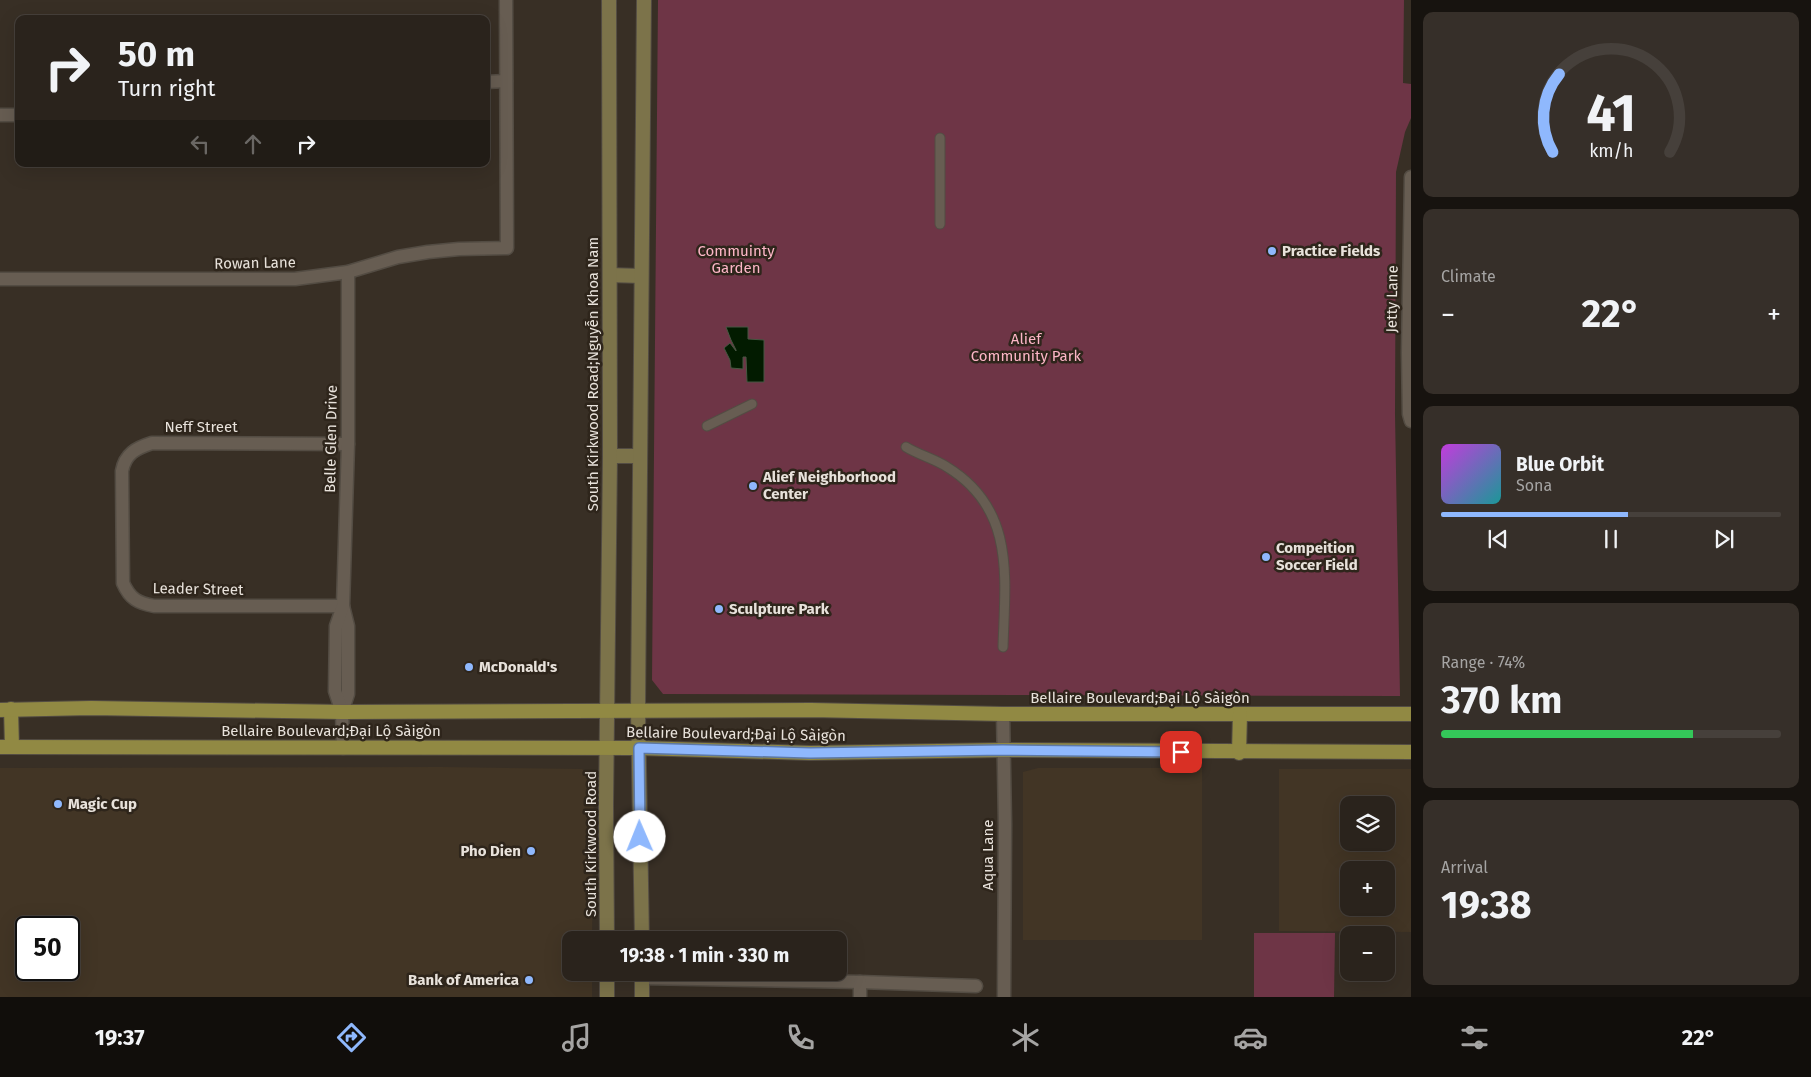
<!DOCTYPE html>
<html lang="en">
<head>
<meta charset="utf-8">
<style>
	:root { --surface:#2a231c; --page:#362f29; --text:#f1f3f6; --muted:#a5a4a3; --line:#46403b; --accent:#8fb8fd }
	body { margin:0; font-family:"Fira Sans",sans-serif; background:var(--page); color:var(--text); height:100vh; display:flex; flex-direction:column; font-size:19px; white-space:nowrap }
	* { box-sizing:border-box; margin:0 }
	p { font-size:16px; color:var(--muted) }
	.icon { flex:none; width:28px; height:28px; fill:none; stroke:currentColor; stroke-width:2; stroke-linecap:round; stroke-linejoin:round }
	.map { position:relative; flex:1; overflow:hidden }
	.details { display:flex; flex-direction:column; gap:12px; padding:12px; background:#17130f; width:400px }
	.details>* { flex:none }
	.hud { position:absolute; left:15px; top:15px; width:475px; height:152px; border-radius:10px; box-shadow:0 5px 20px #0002,0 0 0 1px var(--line); background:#2a231c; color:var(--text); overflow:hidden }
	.tools { position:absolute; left:1340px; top:796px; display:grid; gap:10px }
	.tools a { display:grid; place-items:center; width:55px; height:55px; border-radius:10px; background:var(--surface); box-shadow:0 5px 20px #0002,0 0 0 1px var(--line); font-size:25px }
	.speed { position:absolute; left:15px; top:916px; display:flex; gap:10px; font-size:25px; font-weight:700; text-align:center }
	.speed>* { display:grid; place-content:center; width:65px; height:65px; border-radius:50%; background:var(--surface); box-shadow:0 5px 20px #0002,0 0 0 1px var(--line); line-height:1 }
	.speed .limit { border:2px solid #111; border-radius:8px; background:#fff; color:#111 }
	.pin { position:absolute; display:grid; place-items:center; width:42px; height:42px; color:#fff; margin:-21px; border-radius:10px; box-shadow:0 2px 8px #0006 }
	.me { position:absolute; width:55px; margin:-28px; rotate:359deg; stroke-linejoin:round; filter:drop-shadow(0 0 4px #0008) }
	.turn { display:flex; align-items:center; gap:18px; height:105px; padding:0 20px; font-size:22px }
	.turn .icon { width:65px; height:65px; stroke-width:2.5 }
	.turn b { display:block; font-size:35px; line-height:42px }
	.lanes { display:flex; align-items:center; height:48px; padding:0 20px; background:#0003; justify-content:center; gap:25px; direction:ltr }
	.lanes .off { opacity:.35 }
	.big { font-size:38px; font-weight:700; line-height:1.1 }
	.details .card { flex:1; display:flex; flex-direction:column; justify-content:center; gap:8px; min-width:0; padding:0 18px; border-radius:10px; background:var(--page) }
	.details .dial { align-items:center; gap:0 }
	.dial svg { height:130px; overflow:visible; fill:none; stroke:var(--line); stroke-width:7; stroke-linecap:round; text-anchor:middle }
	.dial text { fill:var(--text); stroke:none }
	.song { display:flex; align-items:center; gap:15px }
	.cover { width:60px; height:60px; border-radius:8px; background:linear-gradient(135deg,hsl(290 70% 55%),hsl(180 70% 35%)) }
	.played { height:5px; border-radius:2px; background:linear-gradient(90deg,var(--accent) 55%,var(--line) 55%) }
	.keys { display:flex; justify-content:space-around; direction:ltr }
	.heat { display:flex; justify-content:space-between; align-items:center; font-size:28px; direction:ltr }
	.charge { height:8px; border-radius:4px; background:linear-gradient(90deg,#34c759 74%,var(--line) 0) }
	.trip { position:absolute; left:562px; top:931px; width:285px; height:50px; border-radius:10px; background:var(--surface); box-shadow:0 5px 20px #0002,0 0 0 1px var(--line); font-weight:700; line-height:50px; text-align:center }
	.menu { display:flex; height:80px; justify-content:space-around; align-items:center; background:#110e0b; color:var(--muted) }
	.menu .icon { width:35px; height:35px }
	.menu .selected { color:var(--accent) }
	.menu b { font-size:22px; color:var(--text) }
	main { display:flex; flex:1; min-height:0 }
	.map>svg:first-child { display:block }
	.built { fill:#423525; fill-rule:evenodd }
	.green { fill:#6e3546 }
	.water { fill:#021b00; stroke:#475742 }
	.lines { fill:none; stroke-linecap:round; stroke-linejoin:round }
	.pedestrian-casing { stroke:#534c43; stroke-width:11 }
	.minor-casing { stroke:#534c43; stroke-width:15 }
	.secondary-casing { stroke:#534c43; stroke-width:16 }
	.primary-casing { stroke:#534c43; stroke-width:16 }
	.pedestrian { stroke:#675d52; stroke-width:9 }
	.minor { stroke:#675d52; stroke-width:12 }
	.secondary { stroke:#7c734a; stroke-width:14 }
	.primary { stroke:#918943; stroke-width:14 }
	.route-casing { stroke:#5d78a4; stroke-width:12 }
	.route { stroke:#8fb8fd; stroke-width:9 }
	.poi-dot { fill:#8fb8fd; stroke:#2e251b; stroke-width:2 }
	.labels { text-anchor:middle; stroke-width:5; stroke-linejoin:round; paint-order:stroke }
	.park-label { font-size:15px; fill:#fdb6c7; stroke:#2e251b }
	.poi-label { font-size:15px; font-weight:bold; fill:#e8e2db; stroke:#2e251b; text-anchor:start }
	.street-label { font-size:15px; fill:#e8e2db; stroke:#2e251b }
</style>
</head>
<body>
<main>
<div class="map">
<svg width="1411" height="997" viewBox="0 0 1411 997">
	<rect width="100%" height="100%" fill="#382f25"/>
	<!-- built -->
	<g class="built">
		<path d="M441,767L582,769L594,780L592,940H571V972L592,973V997H0V768ZM26,928H69V970H26Z"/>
		<path d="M1038,768H1202V940H1023V772Z"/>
		<path d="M1279,769H1411V932L1279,931ZM1349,805H1386V842H1349ZM1349,870H1386V908H1349Z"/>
	</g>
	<!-- green -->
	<g class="green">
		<path d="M658,0H1404L1403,83L1411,84V118L1405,132L1396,172L1395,414L1400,696L663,694L652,680Z"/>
		<path d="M1254,933H1335L1334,997H1254Z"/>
	</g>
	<!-- water -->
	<path class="water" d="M726,327H748V339L764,340V382H747L746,357H743V369L731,368L730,360L724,348L730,343L736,351V350L731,340Z"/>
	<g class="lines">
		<defs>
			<g id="pedestrian">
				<path d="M940,224V138"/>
				<path d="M707,426L752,404"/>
				<path d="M906,447C919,455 935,459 947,467C1016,509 1005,578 1003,647"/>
			</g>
			<g id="minor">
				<path d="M486,82L506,81"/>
				<path d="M0,115H19"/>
				<path d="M1411,177L1408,353L1409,414L1411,421"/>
				<path d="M0,279H295L348,272L398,257L428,252L459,249L507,248L506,0"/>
				<path d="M343,606H154C138,603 130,599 123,583L122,471C125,454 136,448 152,443L348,444"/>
				<path d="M342,712L348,694V626L343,606"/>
				<path d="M1003,714L1005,824L1004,997"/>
				<path d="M343,748L342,712L335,691L336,626L343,606L348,444V272"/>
				<path d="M642,978L860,982L976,986"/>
				<path d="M860,982V997"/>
			</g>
			<g id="secondary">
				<path d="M610,275L641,276"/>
				<path d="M610,456H640"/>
				<path d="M607,940L606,805L610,456L609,0"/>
				<path d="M642,940L638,710L644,0"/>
				<path d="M607,972V997"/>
				<path d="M642,997V972"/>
			</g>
			<g id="primary">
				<path d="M11,709L12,747"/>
				<path d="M0,710L91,708L342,712L811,710L1003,714H1411"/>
				<path d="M0,747L639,748L810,753L1003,750L1411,752"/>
				<path d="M1239,753L1240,714"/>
			</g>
		</defs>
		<!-- pedestrian casing -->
		<use href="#pedestrian" class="pedestrian-casing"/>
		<!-- minor casing -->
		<use href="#minor" class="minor-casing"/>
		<!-- secondary casing -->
		<use href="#secondary" class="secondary-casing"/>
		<!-- primary casing -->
		<use href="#primary" class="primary-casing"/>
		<!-- pedestrian -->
		<use href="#pedestrian" class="pedestrian"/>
		<!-- minor -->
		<use href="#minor" class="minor"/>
		<!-- secondary -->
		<use href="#secondary" class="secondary"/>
		<!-- primary -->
		<use href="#primary" class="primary"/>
	</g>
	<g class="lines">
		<defs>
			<path id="route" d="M640,837L639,748L810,753L1003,750L1181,752"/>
		</defs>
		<!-- route casing -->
		<use href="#route" class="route-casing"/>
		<!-- route -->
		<use href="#route" class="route"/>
	</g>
	<!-- markers -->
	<g class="poi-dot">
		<circle cx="1272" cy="251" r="5"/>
		<circle cx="753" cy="486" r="5"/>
		<circle cx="1266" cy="557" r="5"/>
		<circle cx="719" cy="609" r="5"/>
		<circle cx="469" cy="667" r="5"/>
		<circle cx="58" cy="804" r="5"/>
		<circle cx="531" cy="851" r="5"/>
		<circle cx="529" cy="980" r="5"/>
	</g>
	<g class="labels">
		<!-- park labels -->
		<g class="park-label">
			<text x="736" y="256">Commuinty<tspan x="736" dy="17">Garden</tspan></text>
			<text x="1026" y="344">Alief<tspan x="1026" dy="17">Community Park</tspan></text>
		</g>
		<!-- poi labels -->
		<g class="poi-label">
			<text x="1282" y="256">Practice Fields</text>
			<text x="763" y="482">Alief Neighborhood<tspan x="763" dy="17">Center</tspan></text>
			<text x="1276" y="553">Compeition<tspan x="1276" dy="17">Soccer Field</tspan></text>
			<text x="729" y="614">Sculpture Park</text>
			<text x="479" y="672">McDonald's</text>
			<text x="68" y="809">Magic Cup</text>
			<text x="521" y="856" text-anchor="end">Pho Dien</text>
			<text x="519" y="985" text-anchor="end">Bank of America</text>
		</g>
		<!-- street labels -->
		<g class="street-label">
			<text transform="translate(255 263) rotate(-1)" y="5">Rowan Lane</text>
			<text transform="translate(1392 299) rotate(-89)" y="5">Jetty Lane</text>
			<text transform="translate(593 374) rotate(-90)" y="5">South Kirkwood Road;Nguyễn Khoa Nam</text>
			<text x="201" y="432">Neff Street</text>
			<text transform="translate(331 439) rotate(-89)" y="5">Belle Glen Drive</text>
			<text transform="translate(198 589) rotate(1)" y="5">Leader Street</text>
			<text x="1140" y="703">Bellaire Boulevard;Đại Lộ Sàigòn</text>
			<text x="331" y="736">Bellaire Boulevard;Đại Lộ Sàigòn</text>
			<text transform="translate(736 734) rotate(1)" y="5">Bellaire Boulevard;Đại Lộ Sàigòn</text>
			<text transform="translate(591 844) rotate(-90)" y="5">South Kirkwood Road</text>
			<text transform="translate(988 855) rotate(-90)" y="5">Aqua Lane</text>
		</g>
	</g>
</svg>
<div class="tools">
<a><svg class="icon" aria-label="layers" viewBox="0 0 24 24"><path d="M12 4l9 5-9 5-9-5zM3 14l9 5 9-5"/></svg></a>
<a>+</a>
<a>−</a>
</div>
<div class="speed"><div class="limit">50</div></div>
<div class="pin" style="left:1181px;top:752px;background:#d93025"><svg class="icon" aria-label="arrive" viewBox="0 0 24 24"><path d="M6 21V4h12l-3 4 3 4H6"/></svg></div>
<svg class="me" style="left:640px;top:837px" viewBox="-20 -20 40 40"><circle r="19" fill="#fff"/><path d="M0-13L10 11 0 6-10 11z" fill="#8fb8fd"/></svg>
<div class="trip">19:38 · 1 min · 330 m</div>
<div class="hud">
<div class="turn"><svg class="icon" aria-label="right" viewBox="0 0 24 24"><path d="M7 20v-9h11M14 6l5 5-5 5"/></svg><div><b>50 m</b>Turn right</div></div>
<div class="lanes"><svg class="icon off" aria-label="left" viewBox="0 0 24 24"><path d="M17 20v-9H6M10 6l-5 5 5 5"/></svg><svg class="icon off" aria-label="ahead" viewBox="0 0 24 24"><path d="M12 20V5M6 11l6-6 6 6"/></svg><svg class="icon" aria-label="right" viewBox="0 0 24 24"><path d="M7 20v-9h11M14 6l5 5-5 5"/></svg></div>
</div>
</div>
<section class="details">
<div class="card dial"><svg viewBox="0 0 100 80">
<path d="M14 69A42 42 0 1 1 86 69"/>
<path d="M14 69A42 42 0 0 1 18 21" stroke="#8fb8fd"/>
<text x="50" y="56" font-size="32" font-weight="700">41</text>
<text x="50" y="72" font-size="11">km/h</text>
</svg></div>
<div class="card"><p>Climate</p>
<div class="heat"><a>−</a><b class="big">22°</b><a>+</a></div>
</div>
<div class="card">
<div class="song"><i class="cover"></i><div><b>Blue Orbit</b><p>Sona</p></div></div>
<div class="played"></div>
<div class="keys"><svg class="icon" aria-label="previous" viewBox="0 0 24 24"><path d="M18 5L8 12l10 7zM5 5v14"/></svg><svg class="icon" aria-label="pause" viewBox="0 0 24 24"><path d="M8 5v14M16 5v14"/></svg><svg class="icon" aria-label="next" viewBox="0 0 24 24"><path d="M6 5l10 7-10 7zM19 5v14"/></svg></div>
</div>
<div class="card"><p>Range · 74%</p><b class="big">370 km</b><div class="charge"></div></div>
<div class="card"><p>Arrival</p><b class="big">19:38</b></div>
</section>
</main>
<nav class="menu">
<b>19:37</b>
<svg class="icon selected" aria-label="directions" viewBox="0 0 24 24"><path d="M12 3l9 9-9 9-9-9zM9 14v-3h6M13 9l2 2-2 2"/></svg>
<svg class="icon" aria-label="music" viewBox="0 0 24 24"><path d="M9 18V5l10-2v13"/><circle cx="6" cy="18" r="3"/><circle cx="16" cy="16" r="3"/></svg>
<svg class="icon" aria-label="phone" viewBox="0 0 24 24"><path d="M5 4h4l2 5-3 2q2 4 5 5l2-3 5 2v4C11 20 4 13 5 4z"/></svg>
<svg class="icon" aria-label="climate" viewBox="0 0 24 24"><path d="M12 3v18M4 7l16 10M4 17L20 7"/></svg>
<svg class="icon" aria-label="car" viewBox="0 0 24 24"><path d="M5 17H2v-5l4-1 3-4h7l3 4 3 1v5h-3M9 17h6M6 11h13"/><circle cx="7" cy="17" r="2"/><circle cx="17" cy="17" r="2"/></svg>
<svg class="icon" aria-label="filters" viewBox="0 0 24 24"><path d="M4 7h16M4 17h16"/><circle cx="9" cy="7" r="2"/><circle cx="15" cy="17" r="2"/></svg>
<b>22°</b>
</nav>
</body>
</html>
